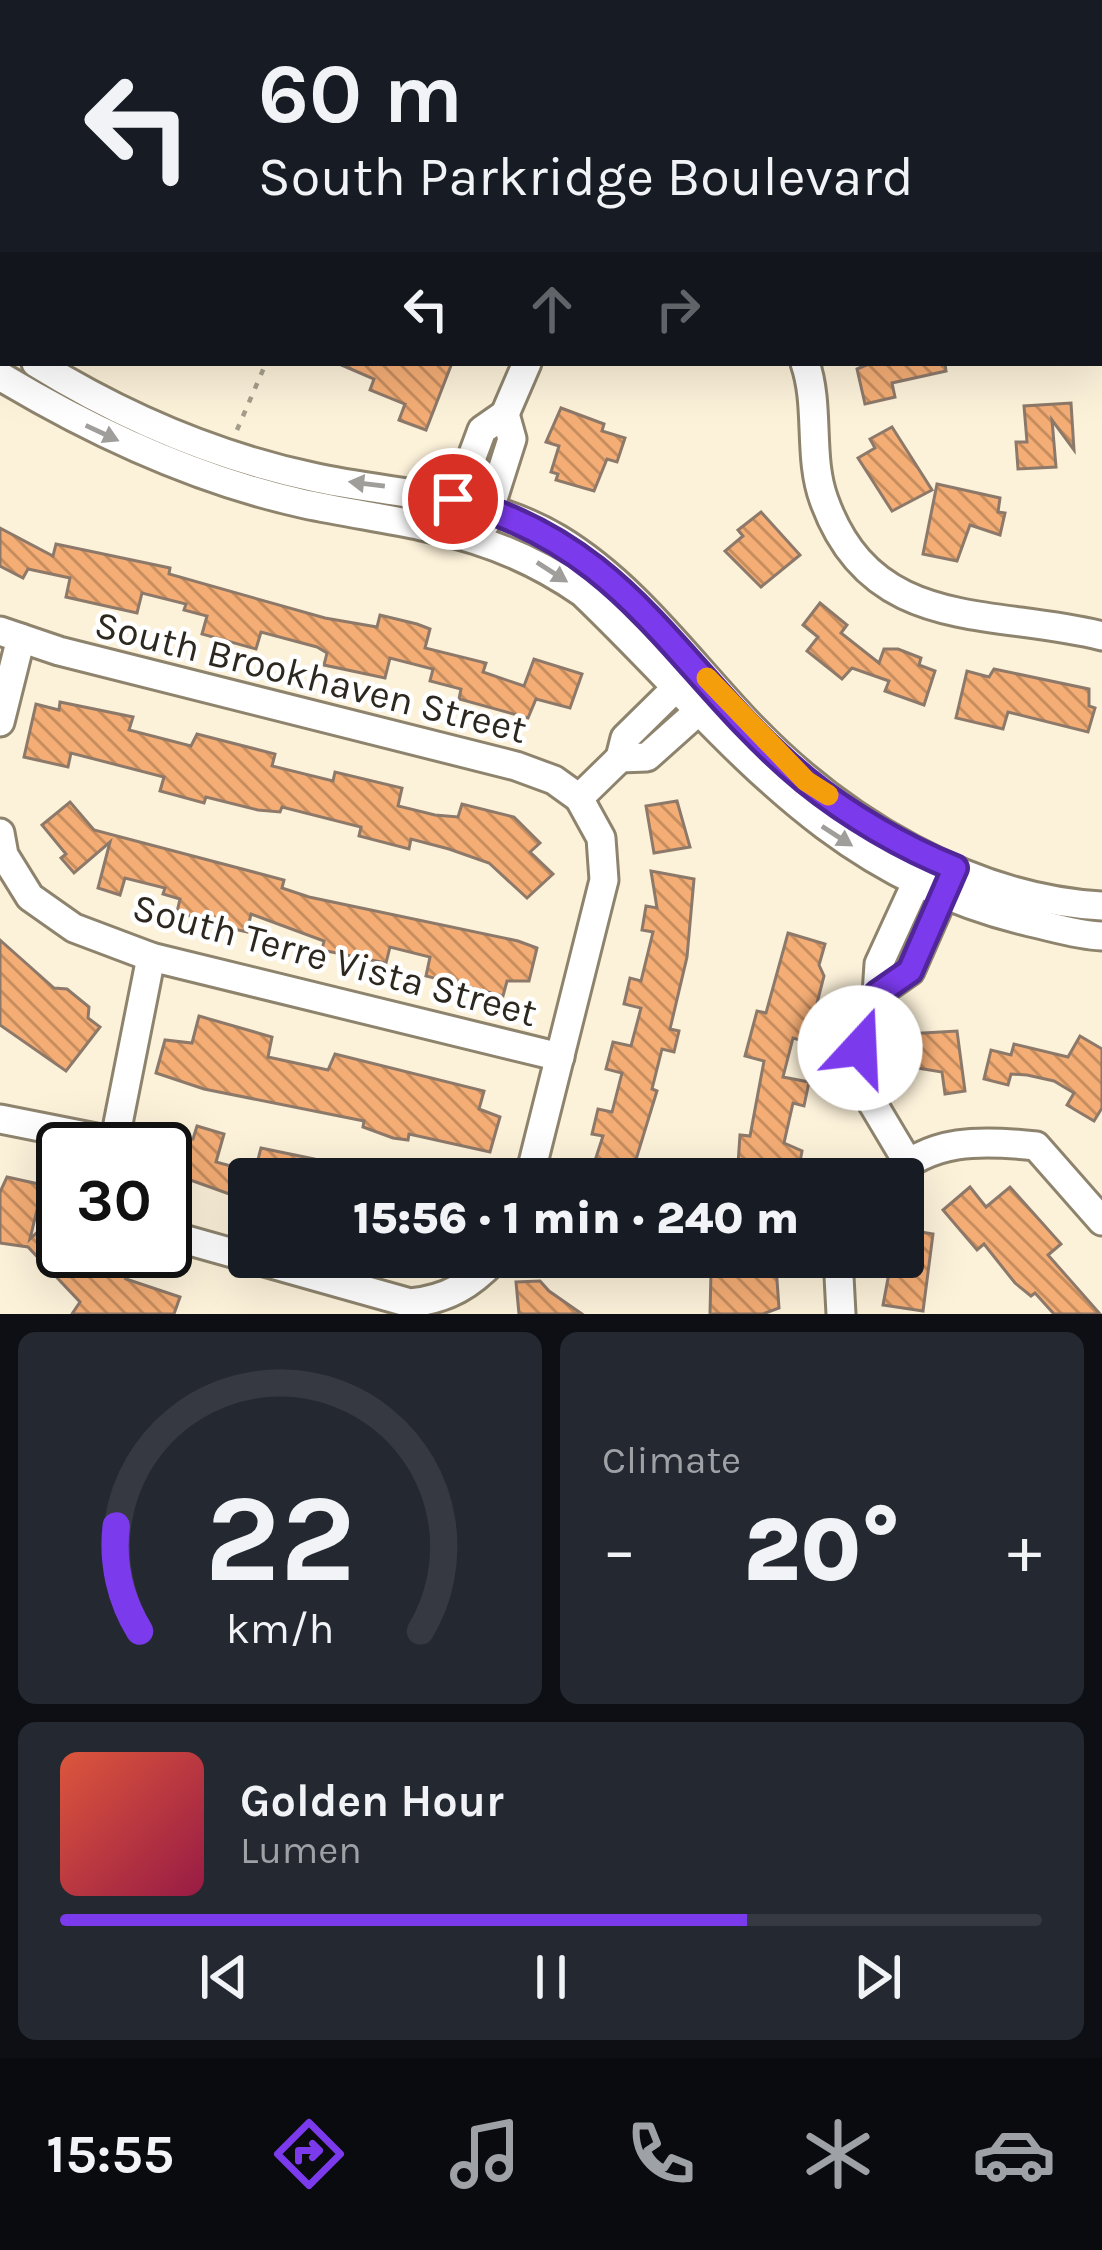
<!DOCTYPE html>
<html lang="en">
<head>
<meta charset="utf-8">
<style>
	:root { --surface:#171b24; --page:#242831; --text:#f1f3f6; --muted:#9ea1a6; --line:#363941; --accent:#7c3aed }
	body { margin:0; font-family:Karla,sans-serif; background:var(--page); color:var(--text); height:100vh; display:flex; flex-direction:column; font-size:45px; white-space:nowrap }
	* { box-sizing:border-box; margin:0 }
	p { font-size:39px; color:var(--muted) }
	.icon { flex:none; width:66px; height:66px; fill:none; stroke:currentColor; stroke-width:2; stroke-linecap:round; stroke-linejoin:round }
	.map { position:relative; height:1314px; overflow:hidden }
	.sheet { display:flex; flex-direction:column; gap:18px; padding:18px; background:#0d0f14; flex:1 }
	.sheet>* { flex:none }
	.top-card { position:absolute; left:0px; top:0px; width:1104px; height:366px; box-shadow:0 12px 48px #0002; background:#171b24; color:var(--text); overflow:hidden }
	.speed { position:absolute; left:36px; top:1122px; display:flex; gap:24px; font-size:60px; font-weight:700; text-align:center }
	.speed>* { display:grid; place-content:center; width:156px; height:156px; border-radius:50%; background:var(--surface); box-shadow:0 12px 48px #0002; line-height:1 }
	.speed .limit { border:6px solid #111; border-radius:18px; background:#fff; color:#111 }
	.pin { position:absolute; display:grid; place-items:center; width:102px; height:102px; color:#fff; margin:-51px; border:6px solid #fff; border-radius:50%; box-shadow:0 3px 12px #0007 }
	.me { position:absolute; width:132px; margin:-66px; rotate:20deg; stroke-linejoin:round; filter:drop-shadow(0 0 9px #0008) }
	.turn { display:flex; align-items:center; gap:42px; height:252px; padding:0 60px; font-size:54px }
	.turn .icon { width:156px; height:156px; stroke-width:2.5 }
	.turn b { display:block; font-size:84px; line-height:102px }
	.lanes { display:flex; align-items:center; height:114px; padding:0 60px; background:#0003; justify-content:center; gap:60px; direction:ltr }
	.lanes .off { opacity:.35 }
	.big { font-size:90px; font-weight:800; line-height:1.1 }
	.sheet .card { flex:1; display:flex; flex-direction:column; justify-content:center; gap:18px; min-width:0; padding:0 42px; border-radius:18px; background:var(--page) }
	.sheet .dial { align-items:center; gap:0 }
	.dial svg { height:312px; overflow:visible; fill:none; stroke:var(--line); stroke-width:7; stroke-linecap:round; text-anchor:middle }
	.dial text { fill:var(--text); stroke:none }
	.song { display:flex; align-items:center; gap:36px }
	.cover { width:144px; height:144px; border-radius:18px; background:linear-gradient(135deg,hsl(10 70% 55%),hsl(340 70% 35%)) }
	.played { height:12px; border-radius:6px; background:linear-gradient(90deg,var(--accent) 70%,var(--line) 70%) }
	.keys { display:flex; justify-content:space-around; direction:ltr }
	.heat { display:flex; justify-content:space-between; align-items:center; font-size:66px; direction:ltr }
	.sheet .tiles { flex:1; display:grid; gap:18px; grid-template-columns:1fr 1fr }
	.card:last-child { grid-column:span 2 }
	.trip { position:absolute; left:228px; top:1158px; width:696px; height:120px; border-radius:12px; background:var(--surface); box-shadow:0 12px 48px #0002; font-weight:800; line-height:120px; text-align:center }
	.menu { display:flex; height:192px; justify-content:space-around; align-items:center; background:#090b0e; color:var(--muted) }
	.menu .icon { width:84px; height:84px }
	.menu .current { color:var(--accent) }
	.menu b { font-size:54px; color:var(--text) }
	.map>svg:first-child { display:block }
	.building { fill:url(#building-back-hatch); stroke:#8d796a; stroke-width:3 }
	.lines { fill:none; stroke-linecap:round; stroke-linejoin:round }
	.minor-casing { stroke:#8e846e; stroke-width:33 }
	.tertiary-casing { stroke:#8e846e; stroke-width:39 }
	.path { stroke:#a59d8b; stroke-width:4.5; stroke-dasharray:6 9; stroke-linecap:butt }
	.minor { stroke:#fff; stroke-width:27 }
	.tertiary { stroke:#fff; stroke-width:33 }
	.oneway { fill:#a09e9a }
	.route-casing { stroke:#51269a; stroke-width:30 }
	.route { stroke:#7c3aed; stroke-width:21 }
	.slow { stroke:#f59e0b; stroke-width:21 }
	.labels { text-anchor:middle; stroke-width:9; stroke-linejoin:round; paint-order:stroke }
	.street-label { font-size:39px; fill:#2d281f; stroke:#fff }
</style>
</head>
<body>
<div class="map">
<svg width="1102" height="1314" viewBox="0 0 1102 1314">
	<defs>
		<pattern id="building-back-hatch" width="6" height="6" patternUnits="userSpaceOnUse" patternTransform="scale(3)"><rect width="6" height="6" fill="#f4ad75"/><path d="M-1 5l2 2M0 0l6 6M5-1l2 2" fill="none" stroke="#c68d5f"/></pattern>
	</defs>
	<rect width="100%" height="100%" fill="#fcf1d9"/>
	<!-- building -->
	<g class="building">
		<path d="M337,363H452L426,430L399,420L405,404L370,390L374,379Z"/>
		<path d="M871,363H945L946,371L892,383L895,397L865,404L857,369Z"/>
		<path d="M1071,403L1074,450L1052,420L1056,467L1018,469L1016,442H1027L1024,406Z"/>
		<path d="M561,408L604,424L602,431L625,438L617,462L607,459L594,491L556,480L558,474L551,472L559,446L546,442Z"/>
		<path d="M892,427L932,490L892,511L858,458L875,448L870,439Z"/>
		<path d="M937,484L1000,498L998,512L1005,513L1000,535L970,525L957,561L923,554Z"/>
		<path d="M761,512L800,555L761,587L725,551L743,536L738,530Z"/>
		<path d="M0,528L53,556L56,544L170,568L169,574L325,618L377,627L380,615L417,624L430,629L425,648L486,663L483,672L524,686L534,659L582,674L570,708L536,699L528,718L459,699L461,689L430,681L433,669L390,658L385,678L324,665L327,653L317,647L261,632L256,649L202,634L207,616L184,610L186,604L142,593L137,613L66,597L70,578L28,569L23,578L0,566Z"/>
		<path d="M820,603L847,625L841,633L879,663L884,649H898L921,658L919,665L935,671L924,705L885,691L889,681L852,668L842,679L807,651L818,637L803,625Z"/>
		<path d="M994,669L1089,689V706L1095,708L1088,732L1008,712L1003,729L956,718L967,671L989,677Z"/>
		<path d="M60,702L133,717L129,730L191,746L197,734L275,754L272,766L333,781L335,772L402,788L398,806L435,815L458,817L462,804L514,817L540,843L530,852L553,874L527,898L489,863L449,849L411,839L409,849L359,836L361,827L282,807L280,812L258,810L206,797L204,803L160,791L164,777L71,753L68,767L24,757L36,704L59,710Z"/>
		<path d="M677,801L690,847L654,853L646,806Z"/>
		<path d="M70,802L94,830L284,880L282,888L309,897L518,941L537,948L529,981H507L503,996L426,976L430,957L390,947L386,963L322,950L324,941L251,914L247,932L225,927L177,912L180,899L163,894L165,888L125,878L120,895L98,888L110,842L74,873L61,858L66,854L42,825Z"/>
		<path d="M651,871L694,879L687,957L670,1029L679,1031L674,1052L662,1049L652,1089L657,1091L630,1179H589L603,1136L592,1134L598,1109L612,1112L622,1073L606,1069L613,1042L631,1046L641,1008L624,1004L630,978L641,981L653,932L642,930L646,906L657,908Z"/>
		<path d="M788,933L825,944L819,965L824,976L807,1042L793,1038L783,1077L809,1082L804,1106L793,1103L784,1143L802,1151L797,1179H737L740,1135L750,1136L764,1061L745,1056L757,1011L766,1013Z"/>
		<path d="M0,940L54,988L67,989L89,1007L88,1018L100,1027L66,1071L0,1025Z"/>
		<path d="M199,1016L272,1037L268,1057L328,1070L335,1054L484,1091L479,1109L500,1117L490,1152L409,1134L408,1140L393,1138L363,1127L364,1121L204,1089L156,1073L165,1040L192,1043Z"/>
		<path d="M957,1031L965,1091L945,1094L942,1072L911,1067L907,1034Z"/>
		<path d="M1080,1036L1102,1049V1108L1094,1121L1067,1105L1074,1093L1054,1081L1027,1075L1011,1074L1008,1085L984,1079L991,1050L1011,1055L1014,1044L1068,1057Z"/>
		<path d="M197,1126L224,1134L216,1162L249,1171V1201L165,1171L168,1136L193,1139Z"/>
		<path d="M261,1148L314,1159L309,1179H253Z"/>
		<path d="M7,1177L43,1185L30,1239L63,1208V1251H93L106,1265L111,1259L132,1271L126,1279L180,1297L174,1314H72L80,1302L28,1247L0,1243V1192Z"/>
		<path d="M970,1187L986,1207L1010,1187L1061,1244L1048,1255L1100,1314H1054L1035,1293L1031,1296L1015,1283L984,1244L977,1250L943,1210Z"/>
		<path d="M903,1229L933,1234L923,1311L883,1305L892,1257H903Z"/>
		<path d="M776,1266L779,1308L763,1314H710L711,1272Z"/>
		<path d="M540,1281L549,1291L582,1314H519L516,1282Z"/>
	</g>
	<g class="lines">
		<defs>
			<g id="minor">
				<path d="M0,78L3,80"/>
				<path d="M0,339L3,341"/>
				<path d="M36,363C120,415 215,456 312,477C396,496 481,493 558,539C636,586 690,664 753,729C842,821 971,899 1102,906"/>
				<path d="M805,363C820,406 808,457 824,500C872,634 991,608 1102,636"/>
				<path d="M0,376C95,433 196,480 305,504C412,526 490,528 583,593C728,732 822,873 1030,922C1053,927 1078,935 1102,936"/>
				<path d="M450,516L482,430L505,414L527,363"/>
				<path d="M485,524L512,439L505,414"/>
				<path d="M0,631L59,651L516,766L554,780L579,798"/>
				<path d="M0,722L21,638"/>
				<path d="M620,758L647,757L713,698"/>
				<path d="M620,758L625,738L689,675"/>
				<path d="M0,833L4,855L30,897L74,928L151,957L560,1057"/>
				<path d="M877,994L910,971L950,880"/>
				<path d="M0,1119L111,1141"/>
				<path d="M113,1149L151,957"/>
				<path d="M907,1161L867,1094L860,1048L877,994L879,964L924,866"/>
				<path d="M529,1179L604,880L601,838L579,798L620,758"/>
				<path d="M889,1179C930,1138 982,1140 1036,1146L1102,1221"/>
				<path d="M165,1234L410,1303C448,1299 471,1285 497,1257"/>
				<path d="M838,1257L841,1314"/>
			</g>
			<path id="tertiary" d="M1090,0L1091,3"/>
		</defs>
		<!-- minor casing -->
		<use href="#minor" class="minor-casing"/>
		<!-- tertiary casing -->
		<use href="#tertiary" class="tertiary-casing"/>
		<!-- path -->
		<g class="path">
			<path d="M905,0L907,3"/>
			<path d="M1101,230L1102,231"/>
			<path d="M237,430L266,363"/>
		</g>
		<!-- minor -->
		<use href="#minor" class="minor"/>
		<!-- tertiary -->
		<use href="#tertiary" class="tertiary"/>
	</g>
	<!-- one-way arrows -->
	<defs><path id="oneway-solid" d="M-6-.8H1V-3.2L6.5 0L1 3.2V.8H-6Z" transform="scale(3)"/></defs>
	<g class="oneway">
		<use href="#oneway-solid" transform="translate(102 433) rotate(25)"/>
		<use href="#oneway-solid" transform="translate(367 484) rotate(-173)"/>
		<use href="#oneway-solid" transform="translate(552 572) rotate(33)"/>
		<use href="#oneway-solid" transform="translate(837 836) rotate(33)"/>
	</g>
	<g class="lines">
		<defs>
			<path id="route" d="M453,499C631,545 677,674 805,780C848,815 904,848 955,868L910,971L877,994L860,1048"/>
		</defs>
		<!-- route casing -->
		<use href="#route" class="route-casing"/>
		<!-- route -->
		<use href="#route" class="route"/>
		<!-- slow -->
		<path class="slow" d="M707,678L806,781L828,795"/>
	</g>
	<g class="labels">
		<!-- street labels -->
		<g class="street-label">
			<text transform="translate(311 676) rotate(14)" y="14">South Brookhaven Street</text>
			<text transform="translate(335 959) rotate(15)" y="14">South Terre Vista Street</text>
		</g>
	</g>
</svg>
<div class="speed"><div class="limit">30</div></div>
<div class="pin" style="left:453px;top:499px;background:#d93025"><svg class="icon" aria-label="arrive" viewBox="0 0 24 24"><path d="M6 21V4h12l-3 4 3 4H6"/></svg></div>
<svg class="me" style="left:860px;top:1048px" viewBox="-20 -20 40 40"><circle r="19" fill="#fff"/><path d="M0-13L10 11 0 6-10 11z" fill="#7c3aed"/></svg>
<div class="trip">15:56 · 1 min · 240 m</div>
<div class="top-card">
<div class="turn"><svg class="icon" aria-label="left" viewBox="0 0 24 24"><path d="M17 20v-9H6M10 6l-5 5 5 5"/></svg><div><b>60 m</b>South Parkridge Boulevard</div></div>
<div class="lanes"><svg class="icon" aria-label="left" viewBox="0 0 24 24"><path d="M17 20v-9H6M10 6l-5 5 5 5"/></svg><svg class="icon off" aria-label="ahead" viewBox="0 0 24 24"><path d="M12 20V5M6 11l6-6 6 6"/></svg><svg class="icon off" aria-label="right" viewBox="0 0 24 24"><path d="M7 20v-9h11M14 6l5 5-5 5"/></svg></div>
</div>
</div>
<section class="sheet">
<div class="tiles">
<div class="card dial"><svg viewBox="0 0 100 80">
<path d="M14 69A42 42 0 1 1 86 69"/>
<path d="M14 69A42 42 0 0 1 8 42" stroke="#7c3aed"/>
<text x="50" y="56" font-size="32" font-weight="700">22</text>
<text x="50" y="72" font-size="11">km/h</text>
</svg></div>
<div class="card"><p>Climate</p>
<div class="heat"><a>−</a><b class="big">20°</b><a>+</a></div>
</div>
<div class="card">
<div class="song"><i class="cover"></i><div><b>Golden Hour</b><p>Lumen</p></div></div>
<div class="played"></div>
<div class="keys"><svg class="icon" aria-label="previous" viewBox="0 0 24 24"><path d="M18 5L8 12l10 7zM5 5v14"/></svg><svg class="icon" aria-label="pause" viewBox="0 0 24 24"><path d="M8 5v14M16 5v14"/></svg><svg class="icon" aria-label="next" viewBox="0 0 24 24"><path d="M6 5l10 7-10 7zM19 5v14"/></svg></div>
</div>
</div>
</section>
<nav class="menu">
<b>15:55</b>
<svg class="icon current" aria-label="directions" viewBox="0 0 24 24"><path d="M12 3l9 9-9 9-9-9zM9 14v-3h6M13 9l2 2-2 2"/></svg>
<svg class="icon" aria-label="music" viewBox="0 0 24 24"><path d="M9 18V5l10-2v13"/><circle cx="6" cy="18" r="3"/><circle cx="16" cy="16" r="3"/></svg>
<svg class="icon" aria-label="phone" viewBox="0 0 24 24"><path d="M5 4h4l2 5-3 2q2 4 5 5l2-3 5 2v4C11 20 4 13 5 4z"/></svg>
<svg class="icon" aria-label="climate" viewBox="0 0 24 24"><path d="M12 3v18M4 7l16 10M4 17L20 7"/></svg>
<svg class="icon" aria-label="car" viewBox="0 0 24 24"><path d="M5 17H2v-5l4-1 3-4h7l3 4 3 1v5h-3M9 17h6M6 11h13"/><circle cx="7" cy="17" r="2"/><circle cx="17" cy="17" r="2"/></svg>
</nav>
</body>
</html>
